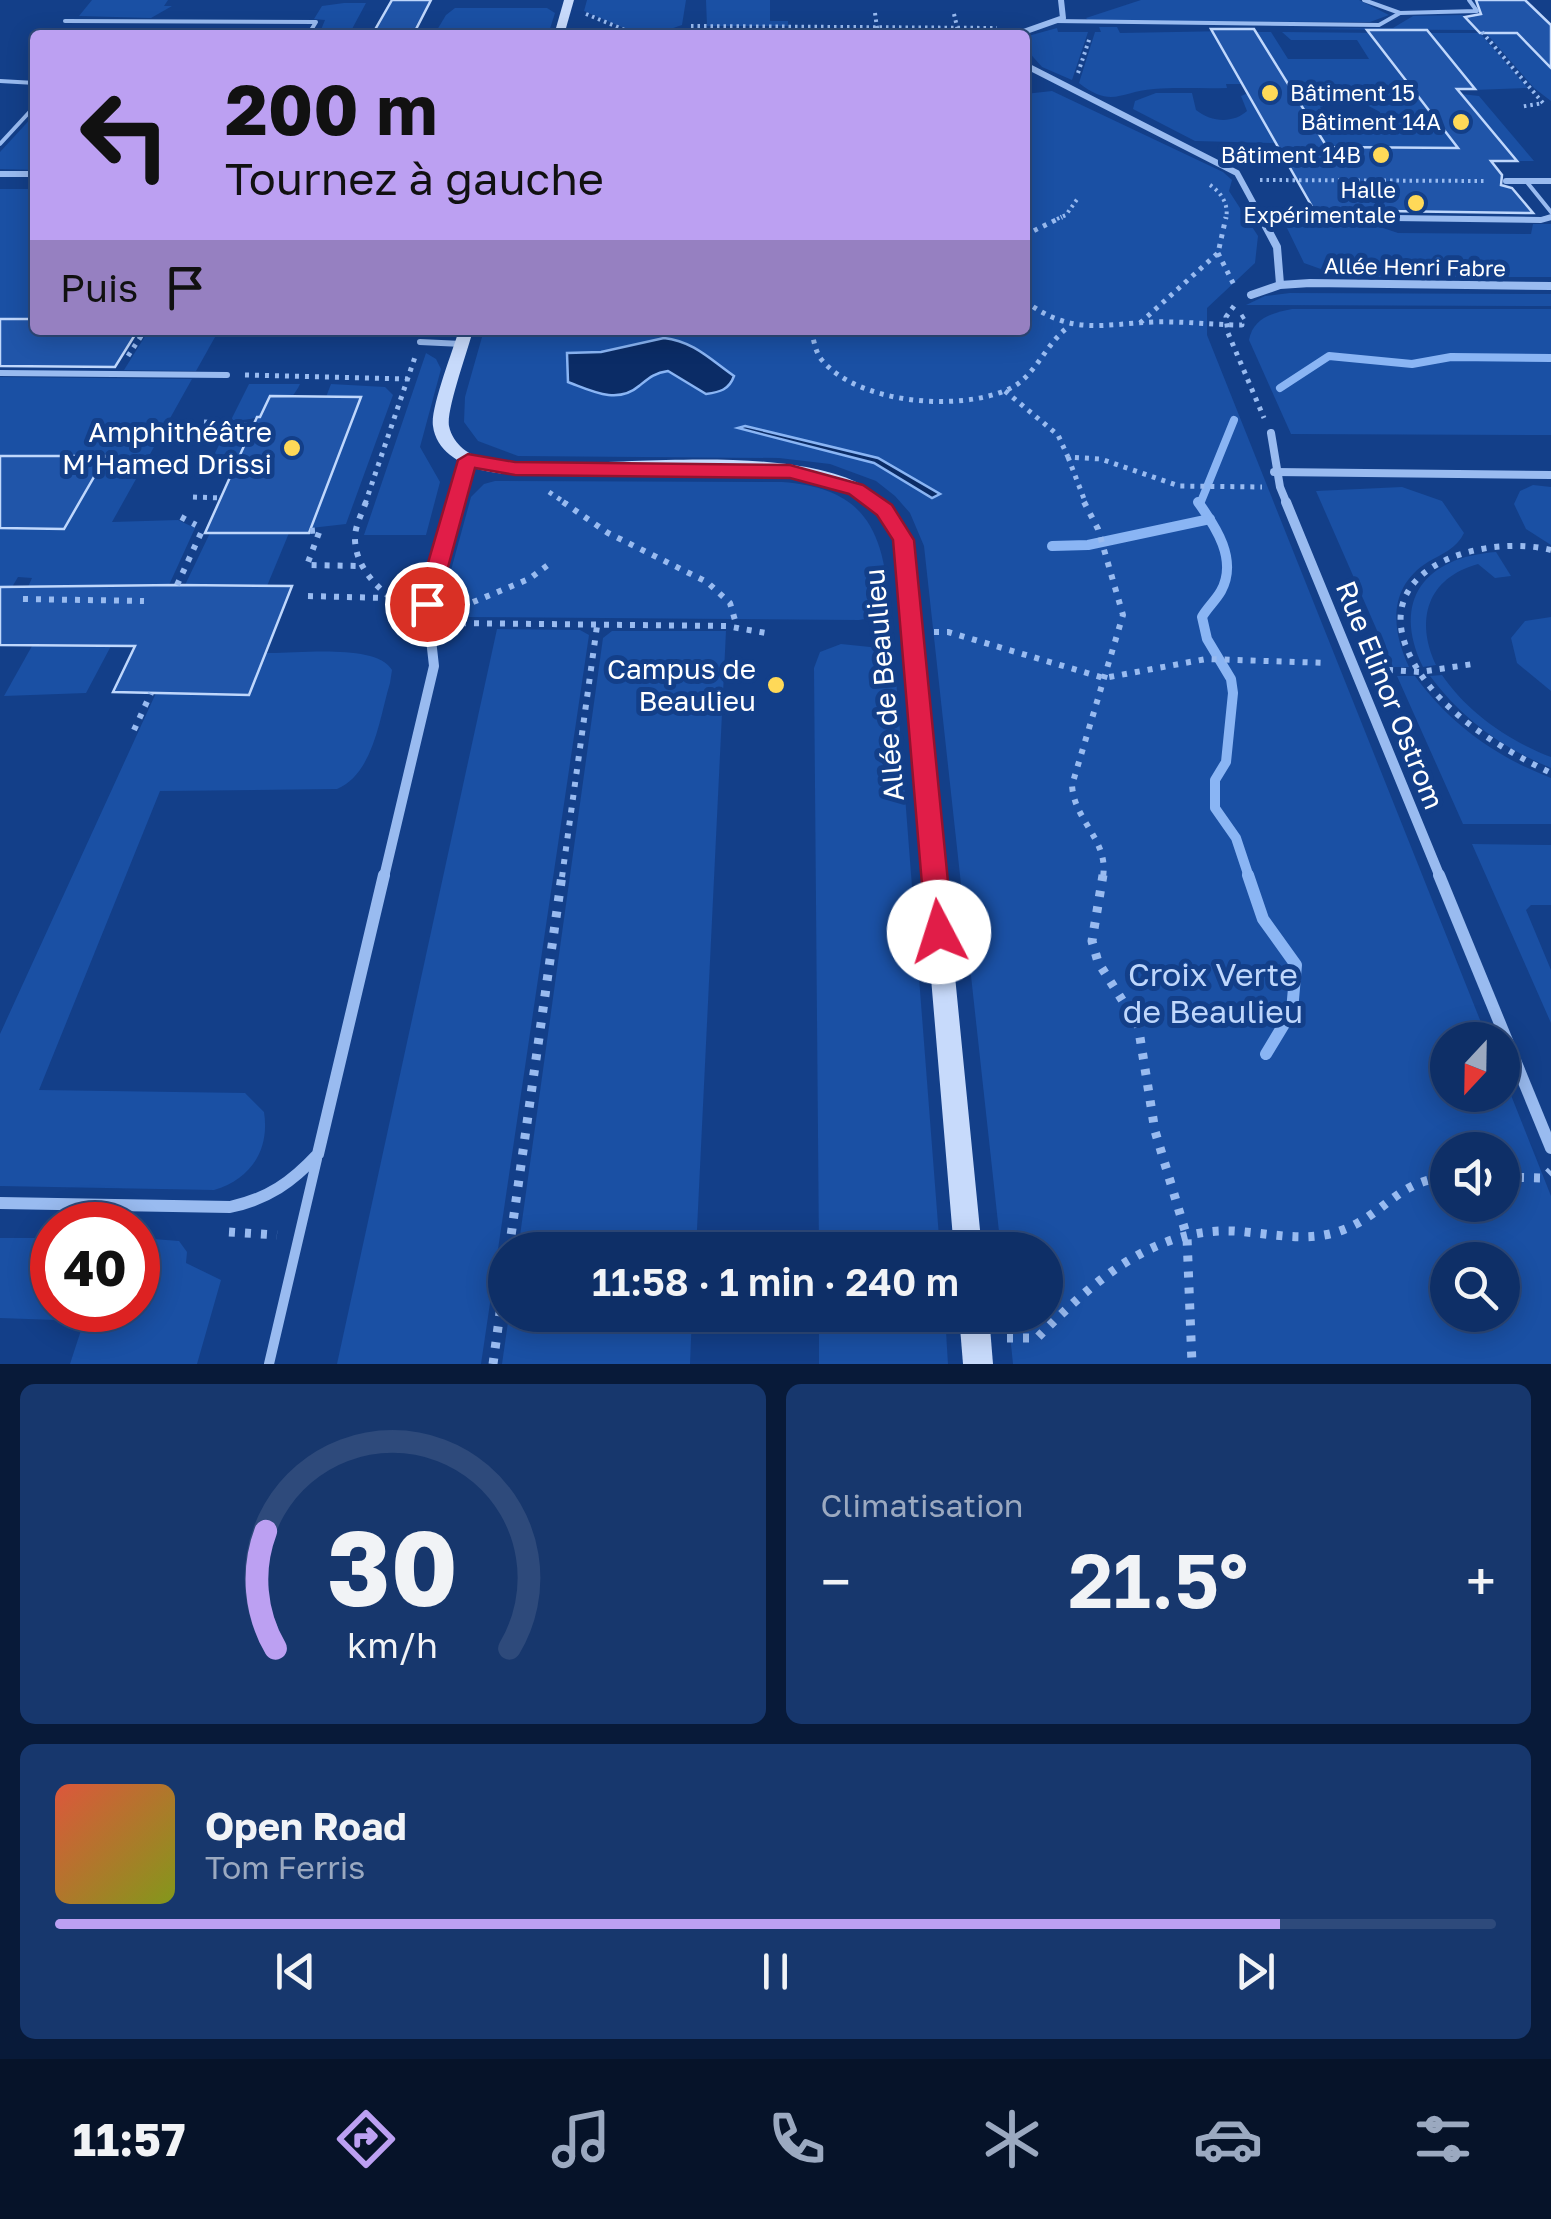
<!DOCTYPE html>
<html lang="fr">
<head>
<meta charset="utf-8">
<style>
	:root { --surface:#0e2f67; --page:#17376d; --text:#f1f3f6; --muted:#9ba9c0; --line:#2e4a7b; --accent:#bca0f2 }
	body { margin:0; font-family:"Golos Text",sans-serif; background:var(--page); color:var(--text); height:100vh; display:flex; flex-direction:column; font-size:38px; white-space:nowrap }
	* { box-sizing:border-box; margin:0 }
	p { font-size:32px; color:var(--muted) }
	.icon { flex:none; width:55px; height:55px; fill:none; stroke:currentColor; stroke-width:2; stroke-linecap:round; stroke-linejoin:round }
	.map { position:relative; height:1364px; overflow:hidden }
	.drawer { display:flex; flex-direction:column; gap:20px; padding:20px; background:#081a39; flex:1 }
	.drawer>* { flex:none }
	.top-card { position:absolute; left:30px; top:30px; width:1000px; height:305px; border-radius:10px; box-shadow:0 5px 25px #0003,0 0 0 2px var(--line); background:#bca0f2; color:#111; overflow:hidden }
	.needle { width:65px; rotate:202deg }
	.buttons { position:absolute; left:1430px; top:1022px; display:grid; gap:20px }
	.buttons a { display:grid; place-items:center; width:90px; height:90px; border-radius:50%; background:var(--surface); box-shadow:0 5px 25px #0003,0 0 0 2px var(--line); font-size:50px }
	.speed { position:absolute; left:30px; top:1202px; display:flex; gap:20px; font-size:50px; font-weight:700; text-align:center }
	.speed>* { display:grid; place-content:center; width:130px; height:130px; border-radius:50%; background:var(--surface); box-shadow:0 5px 25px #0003,0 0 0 2px var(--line); line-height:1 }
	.speed .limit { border:15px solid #d22; background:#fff; color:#111 }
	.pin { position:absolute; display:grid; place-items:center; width:85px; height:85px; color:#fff; margin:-42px; border:5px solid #fff; border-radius:50%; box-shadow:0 2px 10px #0007 }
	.me { position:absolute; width:110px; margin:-55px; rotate:355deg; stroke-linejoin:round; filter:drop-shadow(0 0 8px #0008) }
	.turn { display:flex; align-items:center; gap:35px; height:210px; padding:0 30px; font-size:45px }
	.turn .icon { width:130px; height:130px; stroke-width:2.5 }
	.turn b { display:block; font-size:70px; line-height:85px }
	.then { display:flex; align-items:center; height:95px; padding:0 30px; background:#0003; gap:20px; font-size:38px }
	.big { font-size:75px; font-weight:600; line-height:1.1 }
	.drawer .widget { flex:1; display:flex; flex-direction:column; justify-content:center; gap:15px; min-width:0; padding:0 35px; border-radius:15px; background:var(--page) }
	.drawer .dial { align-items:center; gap:0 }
	.dial svg { height:260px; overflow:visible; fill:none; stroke:var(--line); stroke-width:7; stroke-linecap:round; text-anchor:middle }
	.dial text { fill:var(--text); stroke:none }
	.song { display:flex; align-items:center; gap:30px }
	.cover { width:120px; height:120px; border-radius:15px; background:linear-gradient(135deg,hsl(10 70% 55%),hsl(70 70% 35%)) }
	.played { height:10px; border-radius:5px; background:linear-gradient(90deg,var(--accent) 85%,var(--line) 85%) }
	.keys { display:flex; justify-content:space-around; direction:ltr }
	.heat { display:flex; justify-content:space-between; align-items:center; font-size:55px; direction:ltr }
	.drawer .tiles { flex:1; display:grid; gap:20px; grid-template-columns:1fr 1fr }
	.widget:last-child { grid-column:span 2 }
	.trip { position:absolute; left:488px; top:1232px; width:575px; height:100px; border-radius:50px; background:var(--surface); box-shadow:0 5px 25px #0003,0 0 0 2px var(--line); font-weight:600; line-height:100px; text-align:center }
	.tab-bar { display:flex; height:160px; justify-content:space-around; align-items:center; background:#061329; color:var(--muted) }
	.tab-bar .icon { width:70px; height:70px }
	.tab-bar .on { color:var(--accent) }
	.tab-bar b { font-size:45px; color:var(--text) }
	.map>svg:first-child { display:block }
	.green { fill:#1a50a4; fill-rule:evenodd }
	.water { fill:#0b2c66; stroke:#8ab5f4; stroke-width:2.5 }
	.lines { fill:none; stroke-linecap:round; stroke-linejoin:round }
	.stream-far2 { stroke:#8ab5f4; stroke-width:8 }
	.stream-far1 { stroke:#8ab5f4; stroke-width:10 }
	.stream { stroke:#8ab5f4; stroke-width:12 }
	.building { fill:#2055a9; stroke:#bfd7fc; stroke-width:2.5 }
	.path-far3 { stroke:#99bbf0; stroke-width:4; stroke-dasharray:2.5 4; stroke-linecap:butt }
	.path-far2 { stroke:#99bbf0; stroke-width:5; stroke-dasharray:4 6; stroke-linecap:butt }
	.path-far1 { stroke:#99bbf0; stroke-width:6; stroke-dasharray:5 8; stroke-linecap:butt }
	.path { stroke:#99bbf0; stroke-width:9; stroke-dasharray:6 10; stroke-linecap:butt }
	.lane-far2 { stroke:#99bbf0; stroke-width:4 }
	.lane-far1 { stroke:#99bbf0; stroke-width:6 }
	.lane { stroke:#99bbf0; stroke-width:10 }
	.street-far3 { stroke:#99bbf0; stroke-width:6 }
	.street-far2 { stroke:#99bbf0; stroke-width:8 }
	.street-far1 { stroke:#99bbf0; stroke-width:10 }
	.street { stroke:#99bbf0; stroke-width:12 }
	.secondary { fill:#c7dafb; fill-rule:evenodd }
	.route { fill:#e11d48; stroke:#92132f; stroke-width:2.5 }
	.poi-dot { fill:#ffd958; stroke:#133f89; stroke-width:4 }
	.labels { text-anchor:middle; stroke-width:10; stroke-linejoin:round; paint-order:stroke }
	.far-poi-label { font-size:22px; fill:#fff; stroke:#133f89; text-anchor:end }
	.far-street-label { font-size:22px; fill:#fff; stroke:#133f89 }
	.poi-label { font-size:28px; fill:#fff; stroke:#133f89; text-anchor:end }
	.street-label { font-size:28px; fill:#fff; stroke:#133f89 }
	.near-park-label { font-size:32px; fill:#bfd7fc; stroke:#133f89 }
</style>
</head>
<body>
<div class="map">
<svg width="1551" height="1364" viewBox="0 0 1551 1364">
	<rect width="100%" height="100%" fill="#133f89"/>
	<!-- green -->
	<g class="green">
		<path d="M92,0H168L164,6H172L151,18L79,16Z"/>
		<path d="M587,0H686L682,25L653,35H631V31L584,11Z"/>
		<path d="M706,0H770V21H788V26H707Z"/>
		<path d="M1141,0H1359L1389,15L1370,22L1089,21L1086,18Z"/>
		<path d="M344,3H366L352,29L338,34L320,32L325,20L314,19L322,6Z"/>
		<path d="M455,8H547L555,13L548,35H434L446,15Z"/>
		<path d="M1463,15L1477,30L1280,29L1393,28L1413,16Z"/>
		<path d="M1099,27H1117L1120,33L1230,31L1242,84H1226L1227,88C1203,89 1178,87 1154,89C1121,91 1112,109 1079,83L1095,32H1101Z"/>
		<path d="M1057,28L1058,32H1088L1072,80L1042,67L1026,49L1028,36Z"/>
		<path d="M1238,32H1271L1288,59H1369L1357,40H1291L1282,32L1385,33L1374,41L1412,91L1291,90Z"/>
		<path d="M1392,33H1480L1528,88L1474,90L1472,84H1453Z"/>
		<path d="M1486,33H1517L1551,68V101L1534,88Z"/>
		<path d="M1052,91L1223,172L1232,180L1229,191L1258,236L1255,263L1207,308V335L1488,1040H1448V1095H1502L1503,1075L1551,1196V1364H1013L1008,1315H1045V1250H1001L924,546L910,513L895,496L876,481L830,464L779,458L518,456L478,441L464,422L465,397L484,330H1025V94ZM1448,1150H1502V1205H1448ZM1448,1260H1502V1315H1448Z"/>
		<path d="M1293,92L1414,93L1460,151L1327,147ZM1343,100L1363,103L1380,112L1381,119L1359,127L1332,123L1320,107Z"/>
		<path d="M1156,93H1192L1196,110C1212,123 1234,123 1247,111L1241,96L1248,93L1276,143L1195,141L1133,109L1135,101Z"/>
		<path d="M1461,94L1479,96L1534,161H1517Z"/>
		<path d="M35,114V170L0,169V152Z"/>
		<rect x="0" y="189" width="35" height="130"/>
		<path d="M1533,224H1551V277H1343L1304,263L1286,226L1380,227L1398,233L1531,234Z"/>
		<path d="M1290,293L1551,294V306L1246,305L1265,296Z"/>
		<path d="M1292,309H1551V435L1291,434L1249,340C1253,318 1272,313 1292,309Z"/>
		<path d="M149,330H219L196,371L124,370Z"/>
		<path d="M426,353L436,359L441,369L420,447L440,482L426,535H364Z"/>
		<path d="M0,377L192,379L112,522L178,520L195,528L169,585L28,587L32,578L18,577L12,587H0V528L64,529L105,457L0,456Z"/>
		<path d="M249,384H300C288,410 257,422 231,420Z"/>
		<path d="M331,384L385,387L393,395L346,524L311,528L361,398L326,397Z"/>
		<path d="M228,427L252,428L232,469H207Z"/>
		<path d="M495,481L782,482C865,488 884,530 889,607L878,617L859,620L465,617L449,607L445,592L471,497L484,484Z"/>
		<path d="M1533,485L1551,487V545L1526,529L1514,504L1520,491Z"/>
		<path d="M1402,487L1442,501L1464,533C1457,548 1442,554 1428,562C1388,587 1391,629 1409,667H1393L1316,491Z"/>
		<path d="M210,533H289L267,586L185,585Z"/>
		<path d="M1496,552L1511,576L1495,578L1478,564C1427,578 1415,620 1436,665L1423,667C1391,600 1425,557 1496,552Z"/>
		<path d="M1551,617V691L1517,663L1511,638L1525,621Z"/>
		<path d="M497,629L580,630L589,635L481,1364H337Z"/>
		<path d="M612,631H726L696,1250H518L603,638Z"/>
		<path d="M841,644L880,648L895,666L940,1250H819L814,668L820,652Z"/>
		<path d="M32,646H111L86,693L4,696Z"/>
		<path d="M266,653C296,654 376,643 392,670L390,683C379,719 374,773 337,789L160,791L39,1090L245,1093L264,1112C270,1150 251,1179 214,1190L0,1186V1034L156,693L248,695Z"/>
		<path d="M1442,675C1467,712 1509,741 1551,757V768C1502,748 1461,718 1430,676Z"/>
		<path d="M1397,676H1415C1449,723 1496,757 1551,778V824H1463Z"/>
		<path d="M1472,844L1551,845V905H1531L1526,910L1551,970V1023Z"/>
		<path d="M0,1238H52V1310H138L141,1238L179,1241L187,1252L186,1263L221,1280L197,1364H70L84,1321L0,1318Z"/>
		<path d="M509,1315H692L690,1364H502Z"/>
		<path d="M819,1315H945L948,1364H819Z"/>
	</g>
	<!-- water -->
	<g class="water">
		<path d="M664,338C693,341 711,360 734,376C729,390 720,392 706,394L668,371C654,373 649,378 639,386C617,405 590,390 568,382L567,353L601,352Z"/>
		<path d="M745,426L878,458L940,494L932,498L874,463L738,428Z"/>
	</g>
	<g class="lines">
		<!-- stream-far2 -->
		<g class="stream-far2">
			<path d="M1280,388L1329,356L1412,364L1451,357L1551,358"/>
			<path d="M1200,504L1234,420"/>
		</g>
		<!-- stream-far1 -->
		<g class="stream-far1">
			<path d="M1198,502C1216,527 1238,560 1221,591C1216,600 1207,608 1202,617L1207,639L1231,679L1233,693L1226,762L1215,780V808L1236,838L1249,877"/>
			<path d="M1052,546L1088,545L1210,519"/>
		</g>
		<!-- stream -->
		<path class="stream" d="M1248,875L1263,919L1296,965L1292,1011L1266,1054"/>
	</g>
	<!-- building -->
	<g class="building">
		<path d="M392,0H431L413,35H372Z"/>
		<path d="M1476,0H1525L1551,25V68L1517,33H1480L1465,17L1481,14Z"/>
		<path d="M1211,29H1254L1327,147L1458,148L1367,30H1427L1475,89H1457L1517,161H1491L1502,175L1501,185L1512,188L1533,213L1314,210Z"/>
		<path d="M0,319H35V330H138L115,367L0,366Z"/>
		<path d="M270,396L361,397L309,533H205L257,417H260Z"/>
		<path d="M0,456H106L64,529L0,528Z"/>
		<path d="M177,585L292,586L249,695L113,692L135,646L0,645V587Z"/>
	</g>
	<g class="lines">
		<!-- path-far3 -->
		<g class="path-far3">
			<path d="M875,13L878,35"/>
			<path d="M586,14L627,31V35"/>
			<path d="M954,14L959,35"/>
			<path d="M691,26L997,28"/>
			<path d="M1482,32L1543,103L1520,107"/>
			<path d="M1078,73L1090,37"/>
			<path d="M1292,91L1413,92"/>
			<path d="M1260,180L1487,181"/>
			<path d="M1210,185C1222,193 1229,205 1226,219"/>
			<path d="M1057,219L1066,215L1078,198"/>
		</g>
		<!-- path-far2 -->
		<g class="path-far2">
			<path d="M1025,235L1062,217"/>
			<path d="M1218,253L1235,287"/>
			<path d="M1025,301C1072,336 1101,324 1154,322C1183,321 1213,325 1242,325L1241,318L1246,315"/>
			<path d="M1234,306L1226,317L1228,333L1264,418"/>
			<path d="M1140,323L1218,253L1226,217"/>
			<path d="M811,330C814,340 815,351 821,359C857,404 959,412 1009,389C1035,377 1045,345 1067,328"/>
			<path d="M128,356L145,330"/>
			<path d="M245,375L408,379"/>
			<path d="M1005,391L1058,435L1068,457L1101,459L1179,486L1262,487"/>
			<path d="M204,422L253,425"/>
			<path d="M1068,457L1086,504"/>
			<path d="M206,472H231"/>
			<path d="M549,492L567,504"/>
			<path d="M193,497L222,498"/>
			<path d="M365,504L415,357"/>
		</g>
		<!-- path-far1 -->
		<g class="path-far1">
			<path d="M366,502C362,513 354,528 355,540C356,570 382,593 405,608"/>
			<path d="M563,502L608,533L707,582L730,603L737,627"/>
			<path d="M1084,502L1098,529L1123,615L1072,785C1074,821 1109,840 1103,877"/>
			<path d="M181,517L196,525"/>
			<path d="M310,531L320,530L307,565L360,566"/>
			<path d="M1551,550C1488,534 1372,564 1407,649C1431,707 1497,747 1551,773"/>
			<path d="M177,585L201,533"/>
			<path d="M308,596L386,598"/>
			<path d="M23,599L144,601"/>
			<path d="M449,612L529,579L548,565"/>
			<path d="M448,623L726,626L766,633"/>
			<path d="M934,632H948L1104,678L1206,659L1328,663"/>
			<path d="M1375,669L1420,672L1473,664"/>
			<path d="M134,730L151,693"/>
			<path d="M562,877L597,626"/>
		</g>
		<!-- path -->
		<g class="path">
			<path d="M1103,875L1092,941L1098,962L1138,1025L1155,1131L1187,1237L1192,1364"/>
			<path d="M1502,1177L1544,1178L1551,1171"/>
			<path d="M229,1232L277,1235"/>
			<path d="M509,1250L562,875"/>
			<path d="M1007,1338H1037C1091,1284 1151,1228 1233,1231C1269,1233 1306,1243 1340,1231C1384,1216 1397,1180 1448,1177"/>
			<path d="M493,1364L505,1276"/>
		</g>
		<!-- lane-far2 -->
		<g class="lane-far2">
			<path d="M1364,0L1400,13"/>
			<path d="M65,21L316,22L308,35"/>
			<path d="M1054,21L1379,25L1400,13L1477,11L1469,0"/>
			<path d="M0,81L35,83"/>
			<path d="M0,144L35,106"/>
			<path d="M1526,181L1551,212"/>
			<path d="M1263,216L1490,219"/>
			<path d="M1543,219L1551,217"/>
		</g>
		<!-- lane-far1 -->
		<g class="lane-far1">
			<path d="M1316,217L1541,220L1551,217"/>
			<path d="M420,342L462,344"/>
			<path d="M0,373L227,375"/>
		</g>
		<!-- lane -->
		<path class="lane" d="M269,1364L317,1159"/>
		<!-- street-far3 -->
		<g class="street-far3">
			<path d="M1015,35L1063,18L1061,0"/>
			<path d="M1025,65L1237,173L1262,219"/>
			<path d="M0,174H35"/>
			<path d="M1506,181H1551"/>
		</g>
		<!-- street-far2 -->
		<g class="street-far2">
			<path d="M1261,217L1277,247L1280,284"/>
			<path d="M1251,295L1280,285L1310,283L1551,286"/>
			<path d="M1271,433L1280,487L1287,504"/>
			<path d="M1274,472L1551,475"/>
			<path d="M455,504L467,460"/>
		</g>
		<!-- street-far1 -->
		<g class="street-far1">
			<path d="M1286,502L1440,877"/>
			<path d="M384,877L434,666L427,604L455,502"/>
		</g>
		<!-- street -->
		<g class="street">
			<path d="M1439,875L1551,1148"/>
			<path d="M0,1203L230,1207C268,1199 292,1182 318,1154L384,875"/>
		</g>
		<!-- secondary -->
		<g class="secondary">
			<path d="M564,0H574L564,35H554Z"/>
			<path d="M459,330H473C468,350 446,410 449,426C453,445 470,456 487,460C514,467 544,464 572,463C652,462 798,447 868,488C888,500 901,519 912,540L982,1250H954L894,540C885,522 872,505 853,495C787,459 649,473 573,475C542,475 511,477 481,470C459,464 436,450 433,426C430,409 453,350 459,330Z"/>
			<path d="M959,1315H989L993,1364H963Z"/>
		</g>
	</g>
	<!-- route -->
	<path class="route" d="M468,454L515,462L790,465L863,485L892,505L914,540L953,932L949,941L939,944L930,941L926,932L893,540L877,515L849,494L790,478L515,475L475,468L438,604L427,612L416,604L458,460Z"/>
	<!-- markers -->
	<g class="poi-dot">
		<circle cx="1270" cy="93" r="10"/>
		<circle cx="1461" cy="122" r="10"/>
		<circle cx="1381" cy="155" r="10"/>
		<circle cx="1416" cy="203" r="10"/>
		<circle cx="292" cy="448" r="10"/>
		<circle cx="776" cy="685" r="10"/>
	</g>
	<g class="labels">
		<!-- far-poi labels -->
		<g class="far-poi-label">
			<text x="1290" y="101" text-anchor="start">Bâtiment 15</text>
			<text x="1441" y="130">Bâtiment 14A</text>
			<text x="1361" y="163">Bâtiment 14B</text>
			<text x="1396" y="198">Halle<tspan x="1396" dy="25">Expérimentale</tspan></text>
		</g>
		<!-- far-street labels -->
		<g class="far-street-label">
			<text transform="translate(1415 267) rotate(1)" y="8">Allée Henri Fabre</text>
		</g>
		<!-- poi labels -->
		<g class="poi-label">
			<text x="272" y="442">Amphithéâtre<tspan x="272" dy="32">M’Hamed Drissi</tspan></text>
			<text x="756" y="679">Campus de<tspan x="756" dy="32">Beaulieu</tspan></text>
		</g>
		<!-- street labels -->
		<g class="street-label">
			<text transform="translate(884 685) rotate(-95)" y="10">Allée de Beaulieu</text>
			<text transform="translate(1390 695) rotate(68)" y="10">Rue Elinor Ostrom</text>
		</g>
		<!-- near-park labels -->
		<g class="near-park-label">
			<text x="1213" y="986">Croix Verte<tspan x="1213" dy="37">de Beaulieu</tspan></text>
		</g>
	</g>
</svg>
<div class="buttons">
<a><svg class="needle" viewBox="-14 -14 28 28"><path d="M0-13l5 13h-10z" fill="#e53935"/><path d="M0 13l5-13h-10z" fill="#9ba9c0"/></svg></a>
<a><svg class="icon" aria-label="sound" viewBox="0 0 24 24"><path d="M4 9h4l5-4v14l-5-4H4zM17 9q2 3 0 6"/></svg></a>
<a><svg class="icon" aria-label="search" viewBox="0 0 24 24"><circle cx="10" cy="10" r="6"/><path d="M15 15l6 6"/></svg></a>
</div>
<div class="speed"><div class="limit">40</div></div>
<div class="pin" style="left:427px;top:604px;background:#d93025"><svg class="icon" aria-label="arrive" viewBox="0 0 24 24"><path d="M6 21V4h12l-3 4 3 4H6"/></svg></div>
<svg class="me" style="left:939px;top:932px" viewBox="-20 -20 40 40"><circle r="19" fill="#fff"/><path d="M0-13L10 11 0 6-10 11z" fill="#e11d48"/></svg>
<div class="trip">11:58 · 1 min · 240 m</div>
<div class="top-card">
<div class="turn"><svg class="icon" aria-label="left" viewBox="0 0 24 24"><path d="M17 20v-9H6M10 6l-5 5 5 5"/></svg><div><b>200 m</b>Tournez à gauche</div></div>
<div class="then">Puis<svg class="icon" aria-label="arrive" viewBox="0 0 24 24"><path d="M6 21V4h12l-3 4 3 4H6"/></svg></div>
</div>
</div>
<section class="drawer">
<div class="tiles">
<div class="widget dial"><svg viewBox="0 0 100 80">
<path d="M14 69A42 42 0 1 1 86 69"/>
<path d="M14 69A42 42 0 0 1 11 33" stroke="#bca0f2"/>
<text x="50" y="56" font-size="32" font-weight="700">30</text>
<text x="50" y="72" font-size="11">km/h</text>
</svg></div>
<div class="widget"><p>Climatisation</p>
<div class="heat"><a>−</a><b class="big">21.5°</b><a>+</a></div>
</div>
<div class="widget">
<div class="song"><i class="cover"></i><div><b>Open Road</b><p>Tom Ferris</p></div></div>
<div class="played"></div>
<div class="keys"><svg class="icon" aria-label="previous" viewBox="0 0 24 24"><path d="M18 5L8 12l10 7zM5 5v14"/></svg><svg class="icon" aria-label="pause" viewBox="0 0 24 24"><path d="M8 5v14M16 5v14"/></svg><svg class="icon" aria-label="next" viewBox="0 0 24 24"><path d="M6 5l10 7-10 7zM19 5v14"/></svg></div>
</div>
</div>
</section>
<nav class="tab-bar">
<b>11:57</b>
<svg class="icon on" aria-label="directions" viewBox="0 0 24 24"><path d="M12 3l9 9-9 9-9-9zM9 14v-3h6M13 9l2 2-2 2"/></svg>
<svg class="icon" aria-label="music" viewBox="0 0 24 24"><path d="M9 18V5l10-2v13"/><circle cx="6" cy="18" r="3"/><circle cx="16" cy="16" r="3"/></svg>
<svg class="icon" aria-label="phone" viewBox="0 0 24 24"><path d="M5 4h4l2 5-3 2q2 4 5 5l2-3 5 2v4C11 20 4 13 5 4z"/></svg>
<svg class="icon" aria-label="climate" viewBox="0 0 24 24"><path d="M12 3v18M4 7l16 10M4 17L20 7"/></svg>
<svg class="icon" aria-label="car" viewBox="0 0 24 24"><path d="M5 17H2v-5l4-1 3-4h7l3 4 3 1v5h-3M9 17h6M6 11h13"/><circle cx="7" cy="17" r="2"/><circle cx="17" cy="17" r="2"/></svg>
<svg class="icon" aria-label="filters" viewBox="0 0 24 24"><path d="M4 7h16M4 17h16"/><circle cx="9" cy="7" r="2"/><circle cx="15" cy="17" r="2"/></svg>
</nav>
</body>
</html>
